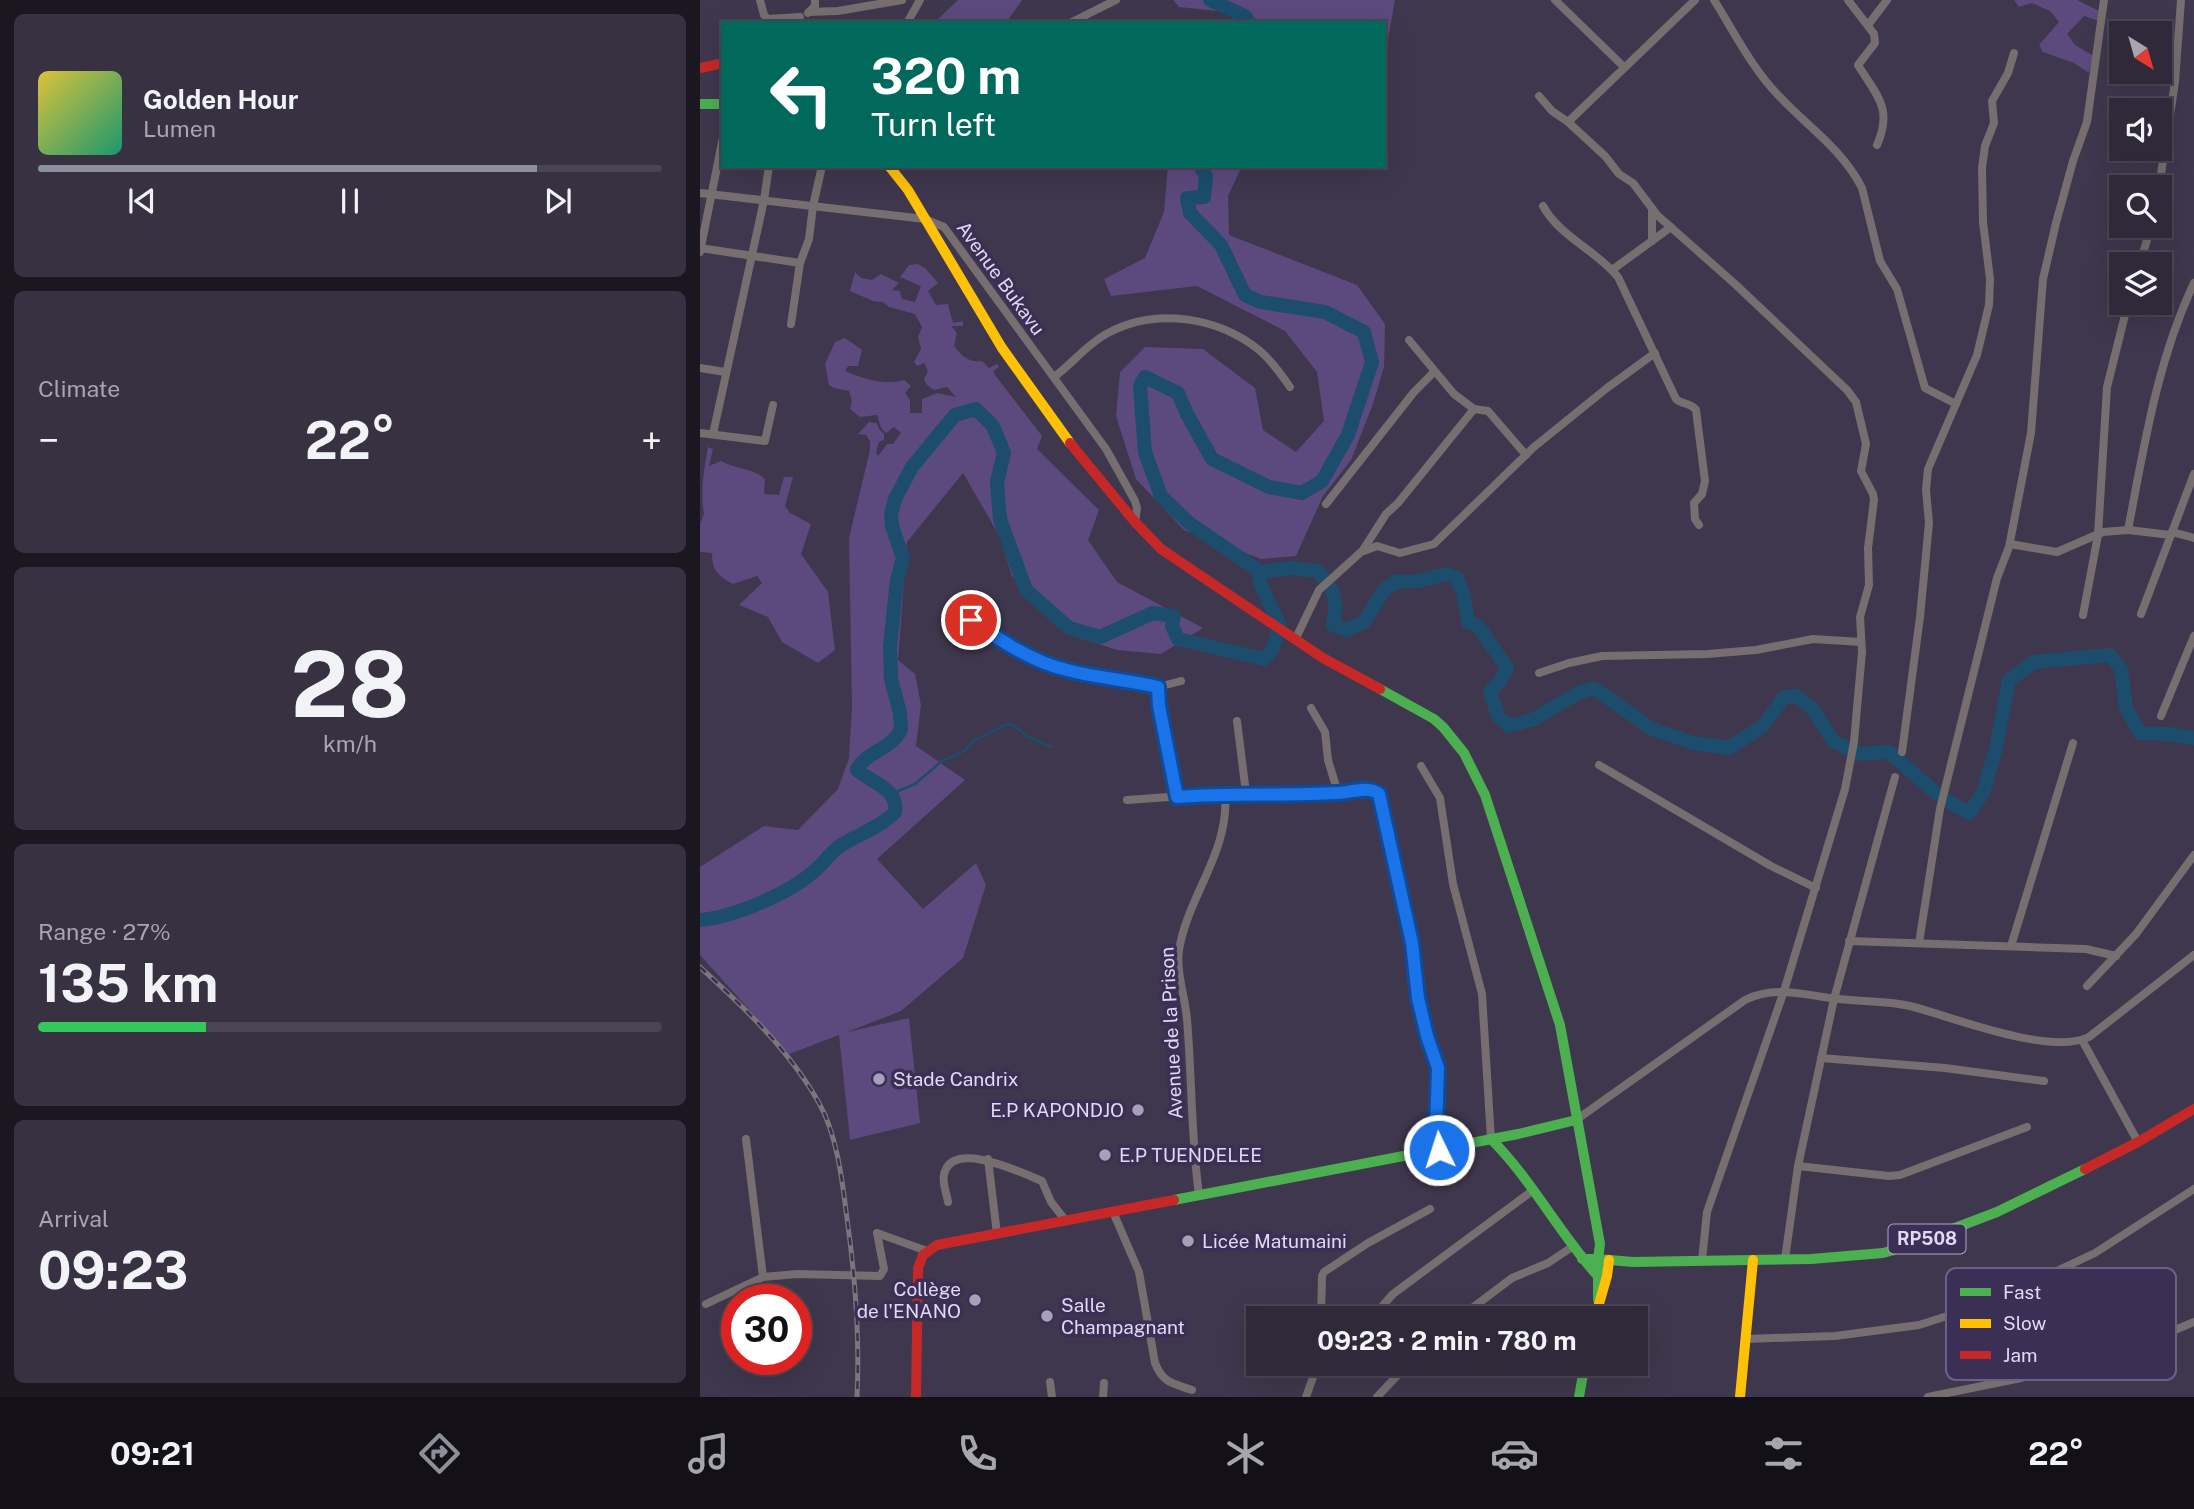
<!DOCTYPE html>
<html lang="en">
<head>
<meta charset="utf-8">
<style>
	:root { --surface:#2f293a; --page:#373142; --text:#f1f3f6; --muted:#a7a6af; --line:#4a4554; --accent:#8c9099 }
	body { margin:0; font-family:"Public Sans",sans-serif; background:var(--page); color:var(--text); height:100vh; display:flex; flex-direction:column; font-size:26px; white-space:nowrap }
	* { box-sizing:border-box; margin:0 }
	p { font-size:23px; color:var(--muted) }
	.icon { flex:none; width:38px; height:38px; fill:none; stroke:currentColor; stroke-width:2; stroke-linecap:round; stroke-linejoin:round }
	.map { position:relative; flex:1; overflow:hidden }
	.details { display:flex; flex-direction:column; gap:14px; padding:14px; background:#1a1720; width:700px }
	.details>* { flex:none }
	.guide { position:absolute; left:21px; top:21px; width:665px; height:147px; border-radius:0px; box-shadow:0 7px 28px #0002,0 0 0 2px var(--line); background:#00695c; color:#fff; overflow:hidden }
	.needle { width:46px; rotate:143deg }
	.buttons { position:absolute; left:1409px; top:21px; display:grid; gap:14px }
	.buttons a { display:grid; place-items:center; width:63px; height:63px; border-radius:0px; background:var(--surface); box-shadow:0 7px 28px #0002,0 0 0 2px var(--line); font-size:35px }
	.speed { position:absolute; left:21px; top:1284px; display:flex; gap:14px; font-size:35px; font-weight:700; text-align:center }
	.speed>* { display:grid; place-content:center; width:91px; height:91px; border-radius:50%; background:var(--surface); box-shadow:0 7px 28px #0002,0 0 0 2px var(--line); line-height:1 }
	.speed .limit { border:10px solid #d22; background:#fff; color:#111 }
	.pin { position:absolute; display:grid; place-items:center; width:60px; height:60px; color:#fff; margin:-30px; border:4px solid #fff; border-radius:50%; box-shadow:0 2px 7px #0007 }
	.me { position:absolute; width:77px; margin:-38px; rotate:356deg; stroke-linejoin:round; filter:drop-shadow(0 0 5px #0008) }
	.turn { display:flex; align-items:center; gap:24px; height:147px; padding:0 35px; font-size:32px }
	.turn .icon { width:91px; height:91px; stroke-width:2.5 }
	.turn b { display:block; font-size:49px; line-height:60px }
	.big { font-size:52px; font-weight:700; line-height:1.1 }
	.details .widget { flex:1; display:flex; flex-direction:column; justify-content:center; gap:10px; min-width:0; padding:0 24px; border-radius:10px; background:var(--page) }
	.details .dial { align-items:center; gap:0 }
	.dial b { font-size:91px; line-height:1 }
	.song { display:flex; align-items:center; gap:21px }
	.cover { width:84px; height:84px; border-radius:10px; background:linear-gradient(135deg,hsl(50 70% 55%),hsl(160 70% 35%)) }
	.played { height:7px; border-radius:4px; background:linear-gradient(90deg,var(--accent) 80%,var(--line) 80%) }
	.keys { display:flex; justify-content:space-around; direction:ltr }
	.heat { display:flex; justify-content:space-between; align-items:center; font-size:38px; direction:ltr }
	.charge { height:10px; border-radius:5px; background:linear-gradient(90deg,#34c759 27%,var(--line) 0) }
	.trip { position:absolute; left:546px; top:1306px; width:402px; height:70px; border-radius:0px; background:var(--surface); box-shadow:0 7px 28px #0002,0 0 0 2px var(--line); font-weight:700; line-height:70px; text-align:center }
	.tab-bar { display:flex; height:112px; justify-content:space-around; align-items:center; background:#131017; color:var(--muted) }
	.tab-bar .icon { width:49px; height:49px }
	.tab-bar .on { color:var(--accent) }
	.tab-bar b { font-size:32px; color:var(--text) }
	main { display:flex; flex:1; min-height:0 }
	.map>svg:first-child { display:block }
	.green { fill:#5c497d }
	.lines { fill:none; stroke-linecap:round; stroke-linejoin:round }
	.stream { stroke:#1c4d6d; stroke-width:2.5 }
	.river { stroke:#1c4d6d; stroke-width:14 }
	.street { stroke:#766e6f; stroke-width:8 }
	.fast { stroke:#4caf50; stroke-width:10 }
	.slow { stroke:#ffc107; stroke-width:10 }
	.jam { stroke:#c62828; stroke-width:10 }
	.rail-casing { stroke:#7c767c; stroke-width:5 }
	.rail { stroke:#3c2f55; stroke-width:2.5; stroke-dasharray:8; stroke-linecap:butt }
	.route-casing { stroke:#114b97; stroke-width:18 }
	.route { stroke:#1a73e8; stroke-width:12 }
	.poi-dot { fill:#a8a0b8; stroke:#3c2f55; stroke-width:2.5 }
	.labels { text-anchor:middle; stroke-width:7; stroke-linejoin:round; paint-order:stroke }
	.shield { fill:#3c2f55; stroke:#afa6c2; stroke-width:2 }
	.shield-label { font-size:18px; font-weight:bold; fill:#e0d9f1 }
	.street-label { font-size:19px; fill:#e0d9f1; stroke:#3c2f55 }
	.poi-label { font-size:19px; fill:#e0d9f1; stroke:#3c2f55; text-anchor:start }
	.key { fill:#3c2f55; stroke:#6d6284; stroke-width:2 }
	.key-label { font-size:19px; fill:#e0d9f1 }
</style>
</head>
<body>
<main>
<section class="details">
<div class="widget">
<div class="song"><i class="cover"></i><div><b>Golden Hour</b><p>Lumen</p></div></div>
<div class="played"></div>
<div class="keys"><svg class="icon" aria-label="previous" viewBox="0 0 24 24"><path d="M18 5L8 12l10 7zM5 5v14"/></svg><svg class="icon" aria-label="pause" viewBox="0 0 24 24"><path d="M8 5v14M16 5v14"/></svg><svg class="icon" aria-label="next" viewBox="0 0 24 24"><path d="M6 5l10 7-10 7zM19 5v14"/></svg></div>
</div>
<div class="widget"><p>Climate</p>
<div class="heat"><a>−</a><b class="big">22°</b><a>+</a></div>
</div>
<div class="widget dial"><b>28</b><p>km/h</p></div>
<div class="widget"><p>Range · 27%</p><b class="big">135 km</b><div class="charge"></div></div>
<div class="widget"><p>Arrival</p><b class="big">09:23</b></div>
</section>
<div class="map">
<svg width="1494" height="1397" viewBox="0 0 1494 1397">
	<rect width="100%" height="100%" fill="#3f374d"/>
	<!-- green -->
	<g class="green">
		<path d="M258,0H322L306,23H234Z"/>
		<path d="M473,0H695L685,56L686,98L684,99V23H536L527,12L479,7Z"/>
		<path d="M1314,0H1377L1401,12L1399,21L1384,16L1367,34L1375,45L1394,56L1389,73L1374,63L1343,52L1339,45L1359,22L1350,11L1332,3L1319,7Z"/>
		<path d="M468,166H542L528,196L529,235L657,285L685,324L684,367L673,404L651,460L623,496L596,556L561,559L484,530L436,479L416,416L420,372L445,347L503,349L555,388L563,430L596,452L624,421L617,372L585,331L497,286L411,296L404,279L445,258L464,212Z"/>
		<path d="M218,264L225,268L238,283L228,291L236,305L248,304L253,323L263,321V326H251L257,333L254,346C262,356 269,363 282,361L289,368L297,364L299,367L293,371L295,375L342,436L337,449L399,510L388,540L417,582L503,628L461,654L417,650L373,636L312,576L300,537L263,473L207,542L198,660L215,674L221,705L216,746L265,780L177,859L223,909L276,863L286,885L263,958L201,1011L147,1032L209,1018L220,1123L150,1140L139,1035L89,1054L0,955V867L64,826L98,830L138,789L149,758L152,707L149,538L170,450V441L166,435L158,434L169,422L177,423L179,429L184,434V440L179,442L176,452L178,456L187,444H193L201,433L194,427L186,433L181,428L177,415L160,417L150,409L152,401L149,391L134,388L129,385L125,364L135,342L145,338L162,350L158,366H148L145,371C165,379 183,386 204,380L211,386L205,393L210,400V413H222V399L237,393L256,397L247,387L234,390L227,385L224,379L228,371L224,363L217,366L214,362L221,349L218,337L222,327L215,314L189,307L183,302L173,301L150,291L155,272L161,278L172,280L181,274L199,283L192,290L200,291L202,299L215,302L221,286L200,277L209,265Z"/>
		<path d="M8,447L13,449L9,466L21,461C35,469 53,468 65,479L64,494L79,495L84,477H93L85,506L90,513L111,524L101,554L128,592L135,650L118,663L82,642L68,617L39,605L62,583L57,576L33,584C18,576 12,570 12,553L0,552V524L4,514C0,493 4,470 8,447Z"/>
	</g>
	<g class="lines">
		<!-- stream -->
		<path class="stream" d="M191,794L215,784L243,760L255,756L267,749L273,741L307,724L315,726L326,736L352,747"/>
		<!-- river -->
		<g class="river">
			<path d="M510,0L545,16L550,23"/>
			<path d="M500,166L506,176L504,197L487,198L490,213L521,245L545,295L561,302L625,312L664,332L672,362L648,435L622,481L602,493L569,487L512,459L487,414L478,393L445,377L440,386L445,452L461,496L489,523L561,572"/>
			<path d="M0,920C34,917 88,894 113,872C123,864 130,853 140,846C157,835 183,826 195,812C199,789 172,783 157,770C164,752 193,749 201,729L200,713L191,679L190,647L197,580L203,558L192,526L191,514L195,499L212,467L255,415L276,409L293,426L304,453L297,482L300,519L326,590L369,628L400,637L453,613L474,616L472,626L478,639L564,659L572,650L580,626L559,581L561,572L591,568L618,571C635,592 638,597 633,625L646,630L664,622L684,590L695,582L718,581L747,574L757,578L764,597L768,622L779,627L807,668L800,681L790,692L798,716L809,726L834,719L878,693L894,688L952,729L993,743L1029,748L1063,726L1084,697L1096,696L1112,708L1133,741L1160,754L1189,752L1239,796L1269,813L1283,793L1296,748L1309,680L1334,662L1410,655L1421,669L1426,708L1440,733L1469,734L1494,738"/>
		</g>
		<!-- street -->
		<g class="street">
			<path d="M60,0L64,15L68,19L100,17"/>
			<path d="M855,0L924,67"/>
			<path d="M1014,0C1034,32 1052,68 1078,95C1108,127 1142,149 1162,188L1180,261L1197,289L1225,388L1256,404"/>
			<path d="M1148,0L1174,34L1175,43L1158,65C1177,96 1193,108 1177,145"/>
			<path d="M109,12L138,11L202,0"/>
			<path d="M108,13L115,6V0"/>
			<path d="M207,23L220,0"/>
			<path d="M370,23L416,0"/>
			<path d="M1168,25L1187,0"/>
			<path d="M839,96L852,111L868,122L905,156L919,174L933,183L957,215L1035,284L1147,390L1156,402L1166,444L1161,471L1173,494L1174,500L1168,548L1169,585L1160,617L1162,652L1154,742L1145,789L1084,991L1007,1212L1002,1260"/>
			<path d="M868,122L995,0"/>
			<path d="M1459,187L1475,82L1481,0"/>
			<path d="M0,193L225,219L244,227L406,449L435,501L437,508L435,522"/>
			<path d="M843,206C860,237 896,250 918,277L976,399C982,405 990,402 996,410L1005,481L1002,494L994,503L995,519L999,525"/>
			<path d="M952,209V241"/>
			<path d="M0,248L100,263"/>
			<path d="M0,252L23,137"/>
			<path d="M1440,264L1451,226"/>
			<path d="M912,270L971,227"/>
			<path d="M91,324L100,263L109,239L113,206L122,166"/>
			<path d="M709,340L754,394L774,409L788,411L826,455"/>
			<path d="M0,368L25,372"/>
			<path d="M354,377C372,364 388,343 408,333C456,307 518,317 559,350C571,360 581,374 590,387"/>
			<path d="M0,433L65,441L73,405"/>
			<path d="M13,434L64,200L69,166"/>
			<path d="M626,504L714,392L734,372"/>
			<path d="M1428,530C1444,447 1457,361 1494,283"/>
			<path d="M1472,532L1494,538"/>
			<path d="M1310,544L1357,552L1403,532L1428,530L1471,535"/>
			<path d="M663,550L686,514L698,503L774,409"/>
			<path d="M1441,614L1494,474"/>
			<path d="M1383,615L1398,535L1407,387L1428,303"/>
			<path d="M271,620L301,641L335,659L366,670L458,687L481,681"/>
			<path d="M595,640L619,590L661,552L677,546L700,553L734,544L834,447L907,388L955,353"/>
			<path d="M839,673L869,663L902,656L1007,654L1056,650L1113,639L1161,642"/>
			<path d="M458,687L459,706L477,797"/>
			<path d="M611,708L625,732L628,760L638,793"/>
			<path d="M1461,716L1494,636"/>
			<path d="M537,721L546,793"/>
			<path d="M1202,752L1220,617L1229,523L1226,490L1228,469L1277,355L1289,305L1290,279L1283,222L1282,168L1285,146L1294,123L1292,101L1308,73L1314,53"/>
			<path d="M899,765L1071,866L1116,888"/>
			<path d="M721,766L740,798L753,884L782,994L791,1139"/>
			<path d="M427,800L525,793H638L670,789L679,794L712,943L718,998L738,1068L736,1131L739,1150"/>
			<path d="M1149,941L1386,949L1416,956"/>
			<path d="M1219,943L1240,809L1297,578L1309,547L1331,433L1343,279L1356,223L1373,161L1387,122L1404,0"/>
			<path d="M1311,946L1373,743"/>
			<path d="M1387,986L1436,934L1494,855"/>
			<path d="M1382,1040L1438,1142"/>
			<path d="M1121,1058L1245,1068L1344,1081"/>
			<path d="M876,1120L1045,1000C1073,986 1101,994 1130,998C1156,1002 1185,1000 1210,1006C1253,1017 1349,1056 1389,1037L1494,955"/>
			<path d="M46,1139L63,1277"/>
			<path d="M288,1159L297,1234"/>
			<path d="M1098,1166L1189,1176L1200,1175L1327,1127"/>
			<path d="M499,1195C491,1137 492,1078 487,1019C485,997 476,972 479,950C488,895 530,852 525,793"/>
			<path d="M248,1202C247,1194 242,1183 244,1175C251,1138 322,1173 342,1181L351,1202L366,1221"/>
			<path d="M413,1212L439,1272L455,1363C463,1383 472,1383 492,1390"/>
			<path d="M1085,1259L1098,1166L1134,999L1195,777"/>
			<path d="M6,1304L63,1277L97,1274L180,1276L184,1269L177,1233L227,1251"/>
			<path d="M621,1318L622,1276L624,1272L668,1243L730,1209"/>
			<path d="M672,1318L693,1294L832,1191"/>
			<path d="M759,1318L812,1278L848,1263L872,1247"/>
			<path d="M1046,1339L1135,1336L1219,1325L1291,1302L1395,1253L1494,1189"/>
			<path d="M350,1382L352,1397"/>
			<path d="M403,1397L404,1383"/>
			<path d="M606,1397L618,1363"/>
			<path d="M677,1397L709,1363"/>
			<path d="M1228,1397L1321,1378L1425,1351L1494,1322"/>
		</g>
		<!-- fast -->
		<g class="fast">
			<path d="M0,104H23"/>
			<path d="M680,689L734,719L743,727L764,753L785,795L860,1025L900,1244L898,1259H882"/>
			<path d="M791,1139C831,1179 858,1231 896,1274"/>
			<path d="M474,1200L818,1134L876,1120"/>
			<path d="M898,1300V1259L933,1262L1111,1259L1183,1253L1205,1247L1297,1212L1385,1169"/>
			<path d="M879,1397L885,1363"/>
		</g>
		<!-- slow -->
		<g class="slow">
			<path d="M189,166L208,190L302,348L370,443"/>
			<path d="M895,1318L907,1276L909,1260"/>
			<path d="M1040,1397L1053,1260"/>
		</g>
		<!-- jam -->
		<g class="jam">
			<path d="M0,68L23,63"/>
			<path d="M370,443L435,522L461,549L623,658L680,689"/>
			<path d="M1385,1169L1438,1142L1494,1109"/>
			<path d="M216,1397L218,1268L223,1255L237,1245L474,1200"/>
		</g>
		<defs>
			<path id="rail" d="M0,967C44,1007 90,1051 119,1103C136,1133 142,1177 146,1211C155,1273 160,1335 157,1397"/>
		</defs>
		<!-- rail casing -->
		<use href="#rail" class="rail-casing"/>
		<!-- rail -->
		<use href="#rail" class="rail"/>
	</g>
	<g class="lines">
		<defs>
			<path id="route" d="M271,620C300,640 332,662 367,670C397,678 428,680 458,687L459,706L477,797C530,793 583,796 636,793C650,793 668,785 679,794L712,943L718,998L727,1036L738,1068L736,1131L739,1150"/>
		</defs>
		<!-- route casing -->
		<use href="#route" class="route-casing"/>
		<!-- route -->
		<use href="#route" class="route"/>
	</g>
	<!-- markers -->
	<g class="poi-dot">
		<circle cx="179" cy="1079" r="7"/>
		<circle cx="438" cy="1110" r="7"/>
		<circle cx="405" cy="1155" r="7"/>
		<circle cx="488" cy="1241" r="7"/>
		<circle cx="275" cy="1300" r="7"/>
		<circle cx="347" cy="1316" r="7"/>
	</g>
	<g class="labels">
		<!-- shield labels -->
		<rect class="shield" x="1188.5" y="1224.5" width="77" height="29" rx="5"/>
		<g class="shield-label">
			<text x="1227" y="1245">RP508</text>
		</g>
		<!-- street labels -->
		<g class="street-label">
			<text transform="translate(301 278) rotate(54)" y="7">Avenue Bukavu</text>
			<text transform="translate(471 1033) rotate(-93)" y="7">Avenue de la Prison</text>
		</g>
		<!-- poi labels -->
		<g class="poi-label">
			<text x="193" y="1086">Stade Candrix</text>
			<text x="424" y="1117" text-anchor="end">E.P KAPONDJO</text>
			<text x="419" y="1162">E.P TUENDELEE</text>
			<text x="502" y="1248">Licée Matumaini</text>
			<text x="261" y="1296" text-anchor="end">Collège<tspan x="261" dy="22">de l'ENANO</tspan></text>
			<text x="361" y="1312">Salle<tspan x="361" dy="22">Champagnant</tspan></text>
		</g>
	</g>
	<!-- legend -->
	<rect x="1246" y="1268" width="230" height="112" rx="10" class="key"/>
	<rect x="1260" y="1288" width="31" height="8" fill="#4caf50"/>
	<rect x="1260" y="1319" width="31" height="9" fill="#ffc107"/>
	<rect x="1260" y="1351" width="31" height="8" fill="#c62828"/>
	<g class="key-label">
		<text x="1303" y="1299">Fast</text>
		<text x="1303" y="1330">Slow</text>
		<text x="1303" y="1362">Jam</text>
	</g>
</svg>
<div class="buttons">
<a><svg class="needle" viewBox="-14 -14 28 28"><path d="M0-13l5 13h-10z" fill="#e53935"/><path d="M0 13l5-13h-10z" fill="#a7a6af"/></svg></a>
<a><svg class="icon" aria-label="sound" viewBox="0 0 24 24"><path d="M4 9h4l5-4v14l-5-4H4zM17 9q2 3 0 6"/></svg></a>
<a><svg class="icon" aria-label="search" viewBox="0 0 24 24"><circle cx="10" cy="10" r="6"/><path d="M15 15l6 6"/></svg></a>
<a><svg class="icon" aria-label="layers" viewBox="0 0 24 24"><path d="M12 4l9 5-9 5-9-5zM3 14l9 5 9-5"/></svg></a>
</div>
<div class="speed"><div class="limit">30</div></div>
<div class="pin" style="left:271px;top:620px;background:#d93025"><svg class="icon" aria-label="arrive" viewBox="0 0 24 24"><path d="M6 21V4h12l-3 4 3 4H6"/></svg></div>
<svg class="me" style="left:739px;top:1150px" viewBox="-20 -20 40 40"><circle r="17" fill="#1a73e8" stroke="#fff" stroke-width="3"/><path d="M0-11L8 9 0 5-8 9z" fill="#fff"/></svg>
<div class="trip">09:23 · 2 min · 780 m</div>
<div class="guide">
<div class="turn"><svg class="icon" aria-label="left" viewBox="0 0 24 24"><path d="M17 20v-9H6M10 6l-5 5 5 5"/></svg><div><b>320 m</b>Turn left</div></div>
</div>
</div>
</main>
<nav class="tab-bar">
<b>09:21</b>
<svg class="icon on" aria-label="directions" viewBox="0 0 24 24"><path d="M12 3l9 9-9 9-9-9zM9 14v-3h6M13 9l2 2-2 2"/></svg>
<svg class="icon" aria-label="music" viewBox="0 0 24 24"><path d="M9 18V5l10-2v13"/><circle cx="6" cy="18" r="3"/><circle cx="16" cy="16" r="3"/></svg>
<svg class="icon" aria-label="phone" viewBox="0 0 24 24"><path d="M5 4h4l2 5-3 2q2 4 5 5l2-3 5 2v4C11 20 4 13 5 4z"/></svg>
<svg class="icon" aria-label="climate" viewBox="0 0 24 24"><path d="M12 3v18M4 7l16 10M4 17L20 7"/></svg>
<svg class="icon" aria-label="car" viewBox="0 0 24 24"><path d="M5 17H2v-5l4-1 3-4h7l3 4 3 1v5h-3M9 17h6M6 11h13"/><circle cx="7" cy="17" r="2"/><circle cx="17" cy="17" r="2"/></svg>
<svg class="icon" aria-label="filters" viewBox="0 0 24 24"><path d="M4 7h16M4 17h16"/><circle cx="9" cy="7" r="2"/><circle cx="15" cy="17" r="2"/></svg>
<b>22°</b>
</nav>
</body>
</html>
